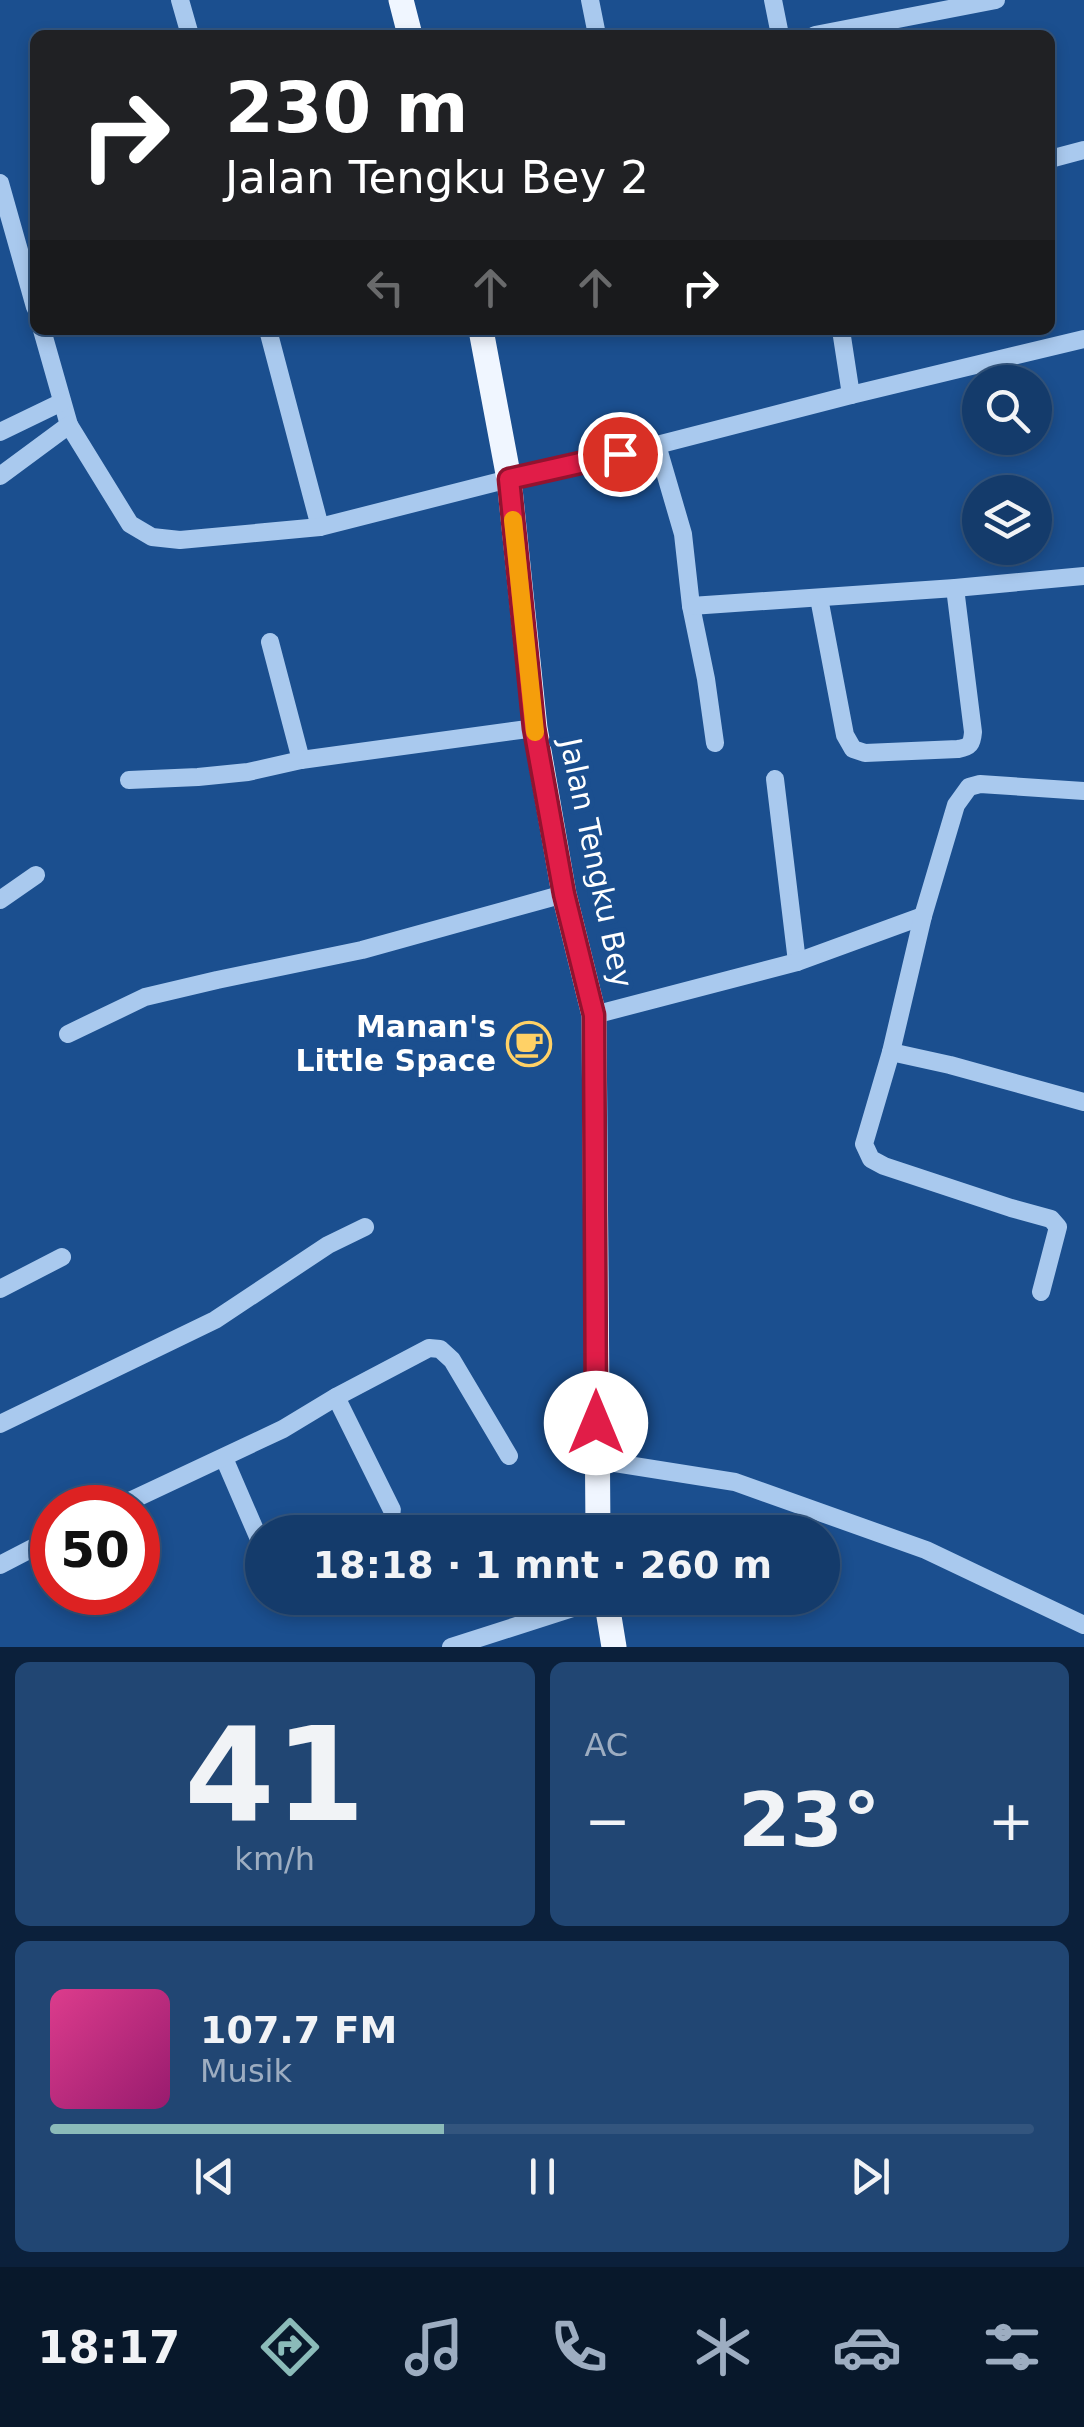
<!DOCTYPE html>
<html lang="id">
<head>
<meta charset="utf-8">
<style>
	:root { --surface:#143b6b; --page:#214673; --text:#f1f3f6; --muted:#9dadc1; --line:#33557e; --accent:#8bbbb9 }
	body { margin:0; font-family:"DejaVu Sans",sans-serif; background:var(--page); color:var(--text); height:100vh; display:flex; flex-direction:column; font-size:38px; white-space:nowrap }
	* { box-sizing:border-box; margin:0 }
	p { font-size:32px; color:var(--muted) }
	.icon { flex:none; width:55px; height:55px; fill:none; stroke:currentColor; stroke-width:2; stroke-linecap:round; stroke-linejoin:round }
	.map { position:relative; height:1647px; overflow:hidden }
	.side { display:flex; flex-direction:column; gap:15px; padding:15px; background:#0b203b; flex:1 }
	.side>* { flex:none }
	.top-card { position:absolute; left:30px; top:30px; width:1025px; height:305px; border-radius:15px; box-shadow:0 5px 15px #0003,0 0 0 2px var(--line); background:#202124; color:#fff; overflow:hidden }
	.controls { position:absolute; left:962px; top:365px; display:grid; gap:20px }
	.controls a { display:grid; place-items:center; width:90px; height:90px; border-radius:50%; background:var(--surface); box-shadow:0 5px 15px #0003,0 0 0 2px var(--line); font-size:50px }
	.speed { position:absolute; left:30px; top:1485px; display:flex; gap:20px; font-size:50px; font-weight:700; text-align:center }
	.speed>* { display:grid; place-content:center; width:130px; height:130px; border-radius:50%; background:var(--surface); box-shadow:0 5px 15px #0003,0 0 0 2px var(--line); line-height:1 }
	.speed .limit { border:15px solid #d22; background:#fff; color:#111 }
	.pin { position:absolute; display:grid; place-items:center; width:85px; height:85px; color:#fff; margin:-42px; border:5px solid #fff; border-radius:50%; box-shadow:0 2px 10px #0007 }
	.me { position:absolute; width:110px; margin:-55px; rotate:0deg; stroke-linejoin:round; filter:drop-shadow(0 0 8px #0008) }
	.turn { display:flex; align-items:center; gap:35px; height:210px; padding:0 30px; font-size:45px }
	.turn .icon { width:130px; height:130px; stroke-width:2.5 }
	.turn b { display:block; font-size:70px; line-height:85px }
	.lanes { display:flex; align-items:center; height:95px; padding:0 30px; background:#0003; justify-content:center; gap:50px; direction:ltr }
	.lanes .off { opacity:.35 }
	.big { font-size:75px; font-weight:800; line-height:1.1 }
	.side .widget { flex:1; display:flex; flex-direction:column; justify-content:center; gap:15px; min-width:0; padding:0 35px; border-radius:15px; background:var(--page) }
	.side .dial { align-items:center; gap:0 }
	.dial b { font-size:130px; line-height:1 }
	.song { display:flex; align-items:center; gap:30px }
	.cover { width:120px; height:120px; border-radius:15px; background:linear-gradient(135deg,hsl(330 70% 55%),hsl(320 70% 35%)) }
	.played { height:10px; border-radius:5px; background:linear-gradient(90deg,var(--accent) 40%,var(--line) 40%) }
	.keys { display:flex; justify-content:space-around; direction:ltr }
	.heat { display:flex; justify-content:space-between; align-items:center; font-size:55px; direction:ltr }
	.side .tiles { flex:1; display:grid; gap:15px; grid-template-columns:1fr 1fr }
	.widget:last-child { grid-column:span 2 }
	.trip { position:absolute; left:245px; top:1515px; width:595px; height:100px; border-radius:50px; background:var(--surface); box-shadow:0 5px 15px #0003,0 0 0 2px var(--line); font-weight:800; line-height:100px; text-align:center }
	.tabs { display:flex; height:160px; justify-content:space-around; align-items:center; background:#08182b; color:var(--muted) }
	.tabs .icon { width:70px; height:70px }
	.tabs .current { color:var(--accent) }
	.tabs b { font-size:45px; color:var(--text) }
	.map>svg:first-child { display:block }
	.lines { fill:none; stroke-linecap:round; stroke-linejoin:round }
	.minor { stroke:#a9c9ee; stroke-width:18 }
	.major { stroke:#f0f6ff; stroke-width:25 }
	.route-casing { stroke:#92132f; stroke-width:25 }
	.route { stroke:#e11d48; stroke-width:18 }
	.slow { stroke:#f59e0b; stroke-width:18 }
	.labels { text-anchor:middle; stroke-width:10; stroke-linejoin:round; paint-order:stroke }
	.street-label { font-size:30px; fill:#fff; stroke:#1b4f8f }
	.poi-label { font-size:30px; font-weight:bold; fill:#fff; stroke:#1b4f8f; text-anchor:end }
</style>
</head>
<body>
<div class="map">
<svg width="1084" height="1647" viewBox="0 0 1084 1647">
	<rect width="100%" height="100%" fill="#1b4f8f"/>
	<g class="lines">
		<!-- minor -->
		<g class="minor">
			<path d="M180,0L190,35"/>
			<path d="M590,0L597,35"/>
			<path d="M773,0L780,35"/>
			<path d="M815,35L996,0"/>
			<path d="M1050,159L1084,150"/>
			<path d="M0,183L35,307"/>
			<path d="M42,330L69,425"/>
			<path d="M268,330L320,527"/>
			<path d="M841,330L851,395"/>
			<path d="M0,432L62,402"/>
			<path d="M657,445L683,534L691,606L706,679L715,743"/>
			<path d="M0,476L69,425L130,524L152,537L180,540L320,527L509,479L657,445L851,395L1084,339"/>
			<path d="M819,598L845,735L853,749L865,753L958,749C970,747 972,744 973,732L955,588"/>
			<path d="M691,606L955,588L1084,576"/>
			<path d="M270,642L301,760"/>
			<path d="M775,779L797,962"/>
			<path d="M129,780L198,777L248,772L301,760L535,728"/>
			<path d="M0,900L36,875"/>
			<path d="M594,1015L797,962L923,916"/>
			<path d="M68,1034L145,997L217,980L362,950L564,894"/>
			<path d="M891,1052L950,1065L1084,1102"/>
			<path d="M0,1289L62,1257"/>
			<path d="M1041,1292L1058,1227L1051,1219L1011,1208L884,1166L871,1159L864,1144L891,1052L923,916L956,805L969,787L980,784L1084,791"/>
			<path d="M336,1397L392,1510"/>
			<path d="M0,1424L215,1320L328,1245L365,1227"/>
			<path d="M224,1458L262,1546"/>
			<path d="M596,1460L735,1482L926,1550L1084,1625"/>
			<path d="M115,1508L283,1429L336,1397L429,1348L440,1349L452,1360L509,1456"/>
			<path d="M0,1565L52,1538"/>
			<path d="M451,1647L604,1598"/>
		</g>
		<!-- major -->
		<g class="major">
			<path d="M401,0L410,35"/>
			<path d="M481,330L509,479L535,728L564,894L594,1015L598,1532"/>
			<path d="M606,1598L614,1647"/>
		</g>
	</g>
	<g class="lines">
		<defs>
			<path id="route" d="M596,1423L594,1015L564,894L534,728L509,479L620,454"/>
		</defs>
		<!-- route casing -->
		<use href="#route" class="route-casing"/>
		<!-- route -->
		<use href="#route" class="route"/>
		<!-- slow -->
		<path class="slow" d="M513,520L535,732"/>
	</g>
	<!-- icons -->
	<defs>
		<symbol id="cafe-ring" viewBox="-11 -11 22 22"><circle r="9.5" fill="#1b4f8f" stroke="#ffd166" stroke-width="1.5"/><path d="M-5.5-4.5H6V0H3Q3 3.5 0 3.5H-2.5Q-5.5 3.5-5.5 0ZM3-3.2v2h1.7v-2ZM-6 4.5H4V6H-6Z" fill="#ffd166"/></symbol>
	</defs>
	<g fill-rule="evenodd">
		<use href="#cafe-ring" x="504" y="1019" width="50" height="50"/>
	</g>
	<g class="labels">
		<!-- street labels -->
		<g class="street-label">
			<text transform="translate(596 863) rotate(78)" y="10">Jalan Tengku Bey</text>
		</g>
		<!-- poi labels -->
		<g class="poi-label">
			<text x="496" y="1037">Manan's<tspan x="496" dy="34">Little Space</tspan></text>
		</g>
	</g>
</svg>
<div class="controls">
<a><svg class="icon" aria-label="search" viewBox="0 0 24 24"><circle cx="10" cy="10" r="6"/><path d="M15 15l6 6"/></svg></a>
<a><svg class="icon" aria-label="layers" viewBox="0 0 24 24"><path d="M12 4l9 5-9 5-9-5zM3 14l9 5 9-5"/></svg></a>
</div>
<div class="speed"><div class="limit">50</div></div>
<div class="pin" style="left:620px;top:454px;background:#d93025"><svg class="icon" aria-label="arrive" viewBox="0 0 24 24"><path d="M6 21V4h12l-3 4 3 4H6"/></svg></div>
<svg class="me" style="left:596px;top:1423px" viewBox="-20 -20 40 40"><circle r="19" fill="#fff"/><path d="M0-13L10 11 0 6-10 11z" fill="#e11d48"/></svg>
<div class="trip">18:18 · 1 mnt · 260 m</div>
<div class="top-card">
<div class="turn"><svg class="icon" aria-label="right" viewBox="0 0 24 24"><path d="M7 20v-9h11M14 6l5 5-5 5"/></svg><div><b>230 m</b>Jalan Tengku Bey 2</div></div>
<div class="lanes"><svg class="icon off" aria-label="left" viewBox="0 0 24 24"><path d="M17 20v-9H6M10 6l-5 5 5 5"/></svg><svg class="icon off" aria-label="ahead" viewBox="0 0 24 24"><path d="M12 20V5M6 11l6-6 6 6"/></svg><svg class="icon off" aria-label="ahead" viewBox="0 0 24 24"><path d="M12 20V5M6 11l6-6 6 6"/></svg><svg class="icon" aria-label="right" viewBox="0 0 24 24"><path d="M7 20v-9h11M14 6l5 5-5 5"/></svg></div>
</div>
</div>
<section class="side">
<div class="tiles">
<div class="widget dial"><b>41</b><p>km/h</p></div>
<div class="widget"><p>AC</p>
<div class="heat"><a>−</a><b class="big">23°</b><a>+</a></div>
</div>
<div class="widget">
<div class="song"><i class="cover"></i><div><b>107.7 FM</b><p>Musik</p></div></div>
<div class="played"></div>
<div class="keys"><svg class="icon" aria-label="previous" viewBox="0 0 24 24"><path d="M18 5L8 12l10 7zM5 5v14"/></svg><svg class="icon" aria-label="pause" viewBox="0 0 24 24"><path d="M8 5v14M16 5v14"/></svg><svg class="icon" aria-label="next" viewBox="0 0 24 24"><path d="M6 5l10 7-10 7zM19 5v14"/></svg></div>
</div>
</div>
</section>
<nav class="tabs">
<b>18:17</b>
<svg class="icon current" aria-label="directions" viewBox="0 0 24 24"><path d="M12 3l9 9-9 9-9-9zM9 14v-3h6M13 9l2 2-2 2"/></svg>
<svg class="icon" aria-label="music" viewBox="0 0 24 24"><path d="M9 18V5l10-2v13"/><circle cx="6" cy="18" r="3"/><circle cx="16" cy="16" r="3"/></svg>
<svg class="icon" aria-label="phone" viewBox="0 0 24 24"><path d="M5 4h4l2 5-3 2q2 4 5 5l2-3 5 2v4C11 20 4 13 5 4z"/></svg>
<svg class="icon" aria-label="climate" viewBox="0 0 24 24"><path d="M12 3v18M4 7l16 10M4 17L20 7"/></svg>
<svg class="icon" aria-label="car" viewBox="0 0 24 24"><path d="M5 17H2v-5l4-1 3-4h7l3 4 3 1v5h-3M9 17h6M6 11h13"/><circle cx="7" cy="17" r="2"/><circle cx="17" cy="17" r="2"/></svg>
<svg class="icon" aria-label="filters" viewBox="0 0 24 24"><path d="M4 7h16M4 17h16"/><circle cx="9" cy="7" r="2"/><circle cx="15" cy="17" r="2"/></svg>
</nav>
</body>
</html>
